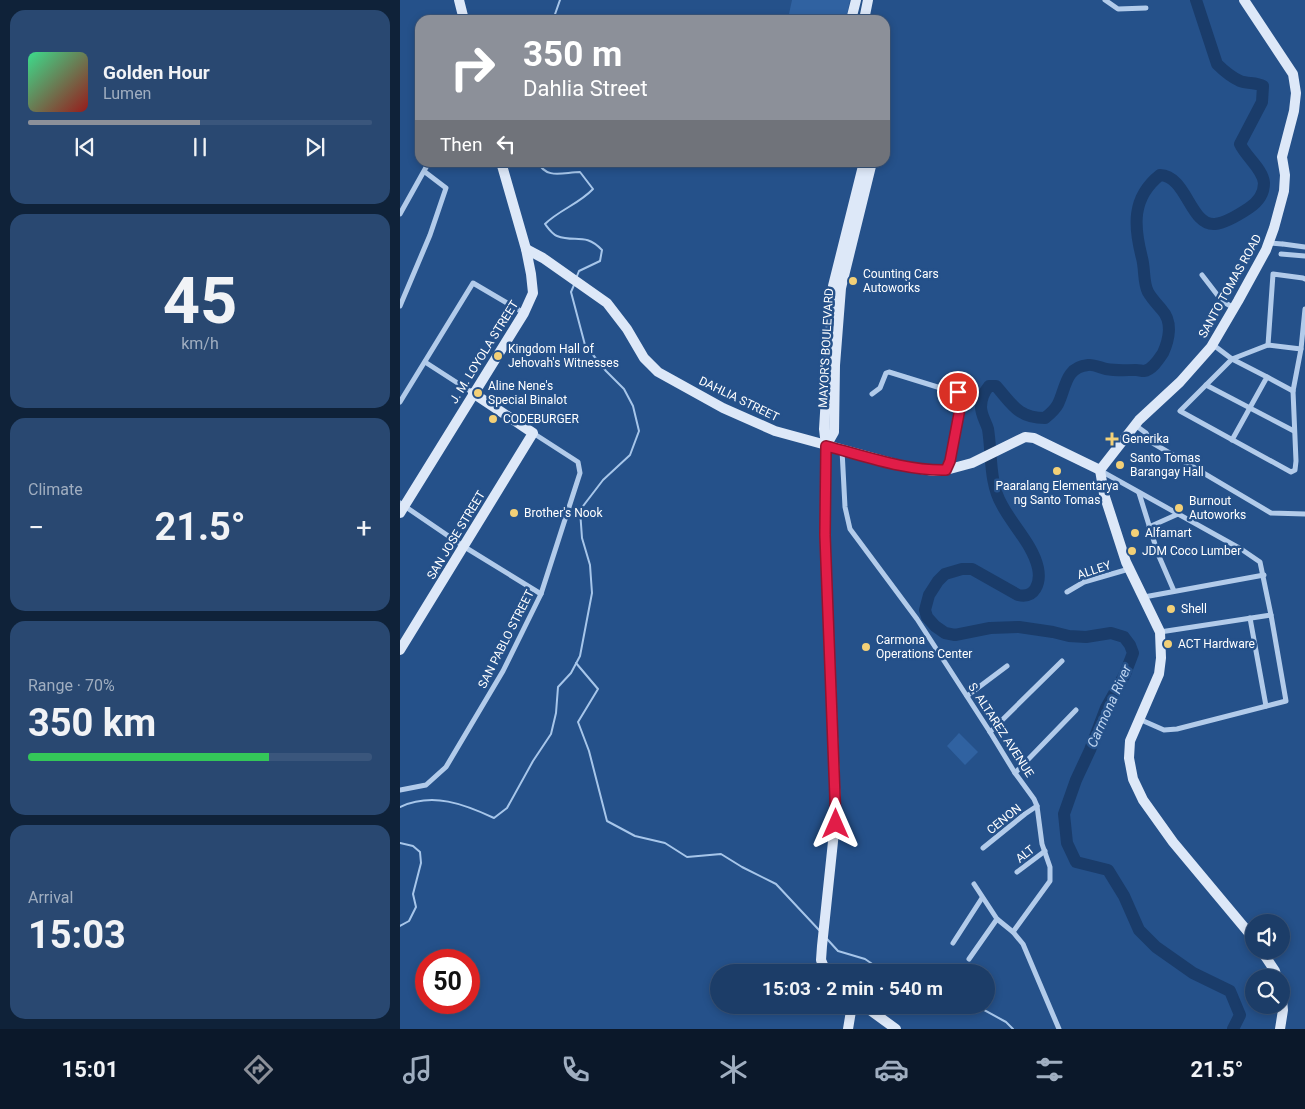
<!DOCTYPE html>
<html lang="en">
<head>
<meta charset="utf-8">
<style>
	:root { --surface:#1c3d68; --page:#294871; --text:#f1f3f6; --muted:#a0aec0; --line:#3a567c; --accent:#8c9099 }
	body { margin:0; font-family:Roboto,sans-serif; background:var(--page); color:var(--text); height:100vh; display:flex; flex-direction:column; font-size:19px; white-space:nowrap }
	* { box-sizing:border-box; margin:0 }
	p { font-size:16px; color:var(--muted) }
	.icon { flex:none; width:28px; height:28px; fill:none; stroke:currentColor; stroke-width:2; stroke-linecap:round; stroke-linejoin:round }
	.map { position:relative; flex:1; overflow:hidden }
	.details { display:flex; flex-direction:column; gap:10px; padding:10px; background:#0f2239; width:400px }
	.details>* { flex:none }
	.hud { position:absolute; left:15px; top:15px; width:475px; height:152px; border-radius:15px; box-shadow:0 2px 8px #0003,0 0 0 1px var(--line); background:#8c9099; color:#fff; overflow:hidden }
	.fabs { position:absolute; left:845px; top:914px; display:grid; gap:10px }
	.fabs a { display:grid; place-items:center; width:45px; height:45px; border-radius:50%; background:var(--surface); box-shadow:0 2px 8px #0003,0 0 0 1px var(--line); font-size:25px }
	.speed { position:absolute; left:15px; top:949px; display:flex; gap:10px; font-size:25px; font-weight:700; text-align:center }
	.speed>* { display:grid; place-content:center; width:65px; height:65px; border-radius:50%; background:var(--surface); box-shadow:0 2px 8px #0003,0 0 0 1px var(--line); line-height:1 }
	.speed .limit { border:8px solid #d22; background:#fff; color:#111 }
	.pin { position:absolute; display:grid; place-items:center; width:42px; height:42px; color:#fff; margin:-21px; border:2px solid #fff; border-radius:50%; box-shadow:0 1px 5px #0007 }
	.me { position:absolute; width:55px; margin:-28px; rotate:0deg; stroke-linejoin:round; filter:drop-shadow(0 0 4px #0008) }
	.turn { display:flex; align-items:center; gap:18px; height:105px; padding:0 25px; font-size:22px }
	.turn .icon { width:65px; height:65px; stroke-width:2.5 }
	.turn b { display:block; font-size:35px; line-height:42px }
	.then { display:flex; align-items:center; height:48px; padding:0 25px; background:#0003; gap:10px; font-size:19px }
	.big { font-size:38px; font-weight:700; line-height:1.1 }
	.details .widget { flex:1; display:flex; flex-direction:column; justify-content:center; gap:8px; min-width:0; padding:0 18px; border-radius:15px; background:var(--page) }
	.details .dial { align-items:center; gap:0 }
	.dial b { font-size:65px; line-height:1 }
	.song { display:flex; align-items:center; gap:15px }
	.cover { width:60px; height:60px; border-radius:8px; background:linear-gradient(135deg,hsl(150 70% 55%),hsl(0 70% 35%)) }
	.played { height:5px; border-radius:2px; background:linear-gradient(90deg,var(--accent) 50%,var(--line) 50%) }
	.keys { display:flex; justify-content:space-around; direction:ltr }
	.heat { display:flex; justify-content:space-between; align-items:center; font-size:28px; direction:ltr }
	.charge { height:8px; border-radius:4px; background:linear-gradient(90deg,#34c759 70%,var(--line) 0) }
	.trip { position:absolute; left:310px; top:964px; width:285px; height:50px; border-radius:25px; background:var(--surface); box-shadow:0 2px 8px #0003,0 0 0 1px var(--line); font-weight:700; line-height:50px; text-align:center }
	.dock { display:flex; height:80px; justify-content:space-around; align-items:center; background:#0b182a; color:var(--muted) }
	.dock .icon { width:35px; height:35px }
	.dock .current { color:var(--accent) }
	.dock b { font-size:22px; color:var(--text) }
	main { display:flex; flex:1; min-height:0 }
	.map>svg:first-child { display:block }
	.green { fill:#3062a1 }
	.lines { fill:none; stroke-linecap:round; stroke-linejoin:round }
	.stream { stroke:#a7c6ea; stroke-width:2 }
	.river { stroke:#1a3c6a; stroke-width:12 }
	.street { stroke:#b2cbea; stroke-width:5 }
	.secondary { stroke:#dde8f8; stroke-width:10 }
	.route-casing { stroke:#92132f; stroke-width:12 }
	.route { stroke:#e11d48; stroke-width:9 }
	.poi-dot { fill:#f3d077; stroke:#25518a; stroke-width:2 }
	.labels { text-anchor:middle; stroke-width:5; stroke-linejoin:round; paint-order:stroke }
	.poi-label { font-size:12px; fill:#fff; stroke:#25518a; text-anchor:start }
	.street-label { font-size:12px; fill:#fff; stroke:#25518a }
	.water-label { font-size:14px; font-style:italic; fill:#bed5f1; stroke:#25518a }
</style>
</head>
<body>
<main>
<section class="details">
<div class="widget">
<div class="song"><i class="cover"></i><div><b>Golden Hour</b><p>Lumen</p></div></div>
<div class="played"></div>
<div class="keys"><svg class="icon" aria-label="previous" viewBox="0 0 24 24"><path d="M18 5L8 12l10 7zM5 5v14"/></svg><svg class="icon" aria-label="pause" viewBox="0 0 24 24"><path d="M8 5v14M16 5v14"/></svg><svg class="icon" aria-label="next" viewBox="0 0 24 24"><path d="M6 5l10 7-10 7zM19 5v14"/></svg></div>
</div>
<div class="widget dial"><b>45</b><p>km/h</p></div>
<div class="widget"><p>Climate</p>
<div class="heat"><a>−</a><b class="big">21.5°</b><a>+</a></div>
</div>
<div class="widget"><p>Range · 70%</p><b class="big">350 km</b><div class="charge"></div></div>
<div class="widget"><p>Arrival</p><b class="big">15:03</b></div>
</section>
<div class="map">
<svg width="905" height="1029" viewBox="0 0 905 1029">
	<rect width="100%" height="100%" fill="#25518a"/>
	<!-- green -->
	<g class="green">
		<path d="M392,0H450L446,20H411L389,14Z"/>
		<path d="M559,733L578,752L565,765L547,746Z"/>
	</g>
	<g class="lines">
		<!-- stream -->
		<g class="stream">
			<path d="M153,20L160,0"/>
			<path d="M138,162C146,180 164,172 180,172L193,189C179,204 159,210 145,224C148,228 152,234 157,236C175,243 185,232 202,250L200,261L179,271L177,276"/>
			<path d="M176,663L198,689L178,722L189,751L207,821L235,836L265,843L287,857L321,854L342,867L376,884L419,930"/>
			<path d="M0,807C33,792 64,804 94,818L107,808L133,761L151,734L156,713L158,687L171,673L180,656L192,593L190,565L182,538L180,510L203,480L230,455L239,431L233,406L224,389L206,371L185,345L171,292L174,285"/>
			<path d="M0,843L13,846L20,852L21,863L13,894L16,907L9,921L0,926"/>
			<path d="M427,939L438,951L465,959L484,972"/>
			<path d="M575,1005L606,1022L613,1029"/>
		</g>
		<!-- river -->
		<path class="river" d="M796,0L817,64C823,70 831,77 840,81C847,84 856,82 863,86L862,102L840,144C846,157 863,169 864,183C864,194 858,202 849,208C840,214 826,223 815,224C790,226 787,176 760,175C731,198 734,227 742,258C745,269 743,282 748,292C752,299 757,304 762,310C773,322 769,340 763,353C759,359 752,370 744,371C741,371 739,370 736,370C726,370 717,371 706,369C701,368 693,364 688,365C665,367 666,388 658,404C655,410 650,414 645,418C618,418 612,404 596,386H589C584,392 581,400 581,407C581,415 586,422 588,429C592,454 589,483 602,505C613,526 633,545 638,568C641,583 635,599 618,595L572,569H562L545,574L538,581L529,595L525,610L527,617L535,626L545,633L555,635L590,628L619,627L653,632L669,636L686,637L711,633L724,637L730,645L733,653L725,674L706,708L690,750L676,780L664,814L667,843L676,862L708,870L724,896L739,930L756,947L793,973L830,991L840,1015L833,1029"/>
		<!-- street -->
		<g class="street">
			<path d="M705,0L718,9L746,8"/>
			<path d="M0,214L29,162"/>
			<path d="M870,243L882,244"/>
			<path d="M883,244L905,247"/>
			<path d="M881,254L905,256"/>
			<path d="M802,275L822,301L834,308"/>
			<path d="M0,306L30,235L46,188L25,172"/>
			<path d="M812,344L832,359L780,411L891,472L895,470L896,461L893,391L901,349L905,309"/>
			<path d="M868,345L873,274L903,278L905,279"/>
			<path d="M832,359L867,377L832,440"/>
			<path d="M832,359L868,345L901,349"/>
			<path d="M25,362L73,393"/>
			<path d="M867,377L893,391"/>
			<path d="M806,385L894,431"/>
			<path d="M472,394L480,388L486,373L489,372L560,394L562,398L550,461L546,470"/>
			<path d="M0,402L73,283L124,313"/>
			<path d="M735,425L746,433L751,442"/>
			<path d="M728,434L740,441L751,442L871,513L905,514"/>
			<path d="M442,450L445,507L450,529L517,619L590,732L615,773L634,799L637,806L642,844L650,867V881L613,932L623,944L659,1029"/>
			<path d="M701,471L841,549L860,562L871,615L886,701L777,729L764,730L739,719"/>
			<path d="M739,493L758,554L774,591"/>
			<path d="M0,503L63,546L141,594"/>
			<path d="M749,527L778,514"/>
			<path d="M667,592L684,582L729,569"/>
			<path d="M744,597L864,575"/>
			<path d="M850,618L866,706"/>
			<path d="M760,632L871,615"/>
			<path d="M567,696L607,666"/>
			<path d="M590,732L662,661"/>
			<path d="M615,773L676,710"/>
			<path d="M0,790L26,785L46,767L103,671L141,594L180,473L178,462L133,433"/>
			<path d="M583,848L625,814L637,806"/>
			<path d="M617,872L645,851"/>
			<path d="M574,884L597,919L613,932"/>
			<path d="M553,943L582,898"/>
			<path d="M569,959L597,919"/>
		</g>
		<!-- secondary -->
		<g class="secondary">
			<path d="M59,0L64,20"/>
			<path d="M451,20L456,0"/>
			<path d="M464,20L468,0"/>
			<path d="M485,89V109"/>
			<path d="M126,249L143,258L207,303L227,329L244,358L258,372L323,408L375,431L503,466L534,471L546,470L572,463L625,437L634,438L700,470"/>
			<path d="M426,446L434,432L435,365L441,288L472,162"/>
			<path d="M700,470L739,420L780,382L811,347L838,301L866,250L874,228L884,191L885,175L882,157L894,111L896,93L893,74L844,0"/>
			<path d="M700,470L704,494L726,562L760,632L761,658L759,674L730,741L729,758L733,779L743,800L773,842L854,939"/>
			<path d="M0,513L124,313L133,293L131,274L126,249L101,162"/>
			<path d="M0,650L133,433L73,393"/>
			<path d="M861,950L875,971L877,978"/>
			<path d="M426,972L421,960L422,946L436,813L425,535L426,446L424,429L433,286L464,162"/>
			<path d="M463,1005L496,1029"/>
			<path d="M448,1029L452,1005"/>
			<path d="M880,1029L883,1010L881,991"/>
		</g>
	</g>
	<g class="lines">
		<defs>
			<path id="route" d="M436,824L425,535L426,446C465,456 506,471 546,470L550,461L562,398L558,392"/>
		</defs>
		<!-- route casing -->
		<use href="#route" class="route-casing"/>
		<!-- route -->
		<use href="#route" class="route"/>
	</g>
	<!-- markers -->
	<g class="poi-dot">
		<circle cx="453" cy="281" r="5"/>
		<circle cx="98" cy="356" r="5"/>
		<circle cx="78" cy="393" r="5"/>
		<circle cx="93" cy="419" r="5"/>
		<path d="M709.5 431.5h5v5h5v5h-5v5h-5v-5h-5v-5h5z"/>
		<circle cx="720" cy="465" r="5"/>
		<circle cx="657" cy="471" r="5"/>
		<circle cx="779" cy="508" r="5"/>
		<circle cx="114" cy="513" r="5"/>
		<circle cx="735" cy="533" r="5"/>
		<circle cx="732" cy="551" r="5"/>
		<circle cx="771" cy="609" r="5"/>
		<circle cx="768" cy="644" r="5"/>
		<circle cx="466" cy="647" r="5"/>
	</g>
	<g class="labels">
		<!-- poi labels -->
		<g class="poi-label">
			<text x="463" y="278">Counting Cars<tspan x="463" dy="14">Autoworks</tspan></text>
			<text x="108" y="353">Kingdom Hall of<tspan x="108" dy="14">Jehovah's Witnesses</tspan></text>
			<text x="88" y="390">Aline Nene's<tspan x="88" dy="14">Special Binalot</tspan></text>
			<text x="103" y="423">CODEBURGER</text>
			<text x="722" y="443">Generika</text>
			<text x="730" y="462">Santo Tomas<tspan x="730" dy="14">Barangay Hall</tspan></text>
			<text x="657" y="490" text-anchor="middle">Paaralang Elementarya<tspan x="657" dy="14">ng Santo Tomas</tspan></text>
			<text x="789" y="505">Burnout<tspan x="789" dy="14">Autoworks</tspan></text>
			<text x="124" y="517">Brother's Nook</text>
			<text x="745" y="537">Alfamart</text>
			<text x="742" y="555">JDM Coco Lumber</text>
			<text x="781" y="613">Shell</text>
			<text x="476" y="644">Carmona<tspan x="476" dy="14">Operations Center</tspan></text>
			<text x="778" y="648">ACT Hardware</text>
		</g>
		<!-- street labels -->
		<g class="street-label">
			<text transform="translate(830 286) rotate(-61)" y="4">SANTO TOMAS ROAD</text>
			<text transform="translate(426 348) rotate(-87)" y="4">MAYOR'S BOULEVARD</text>
			<text transform="translate(84 352) rotate(-58)" y="4">J. M. LOYOLA STREET</text>
			<text transform="translate(339 399) rotate(26)" y="4">DAHLIA STREET</text>
			<text transform="translate(56 535) rotate(-59)" y="4">SAN JOSE STREET</text>
			<text transform="translate(694 570) rotate(-18)" y="4">ALLEY</text>
			<text transform="translate(106 639) rotate(-63)" y="4">SAN PABLO STREET</text>
			<text transform="translate(601 730) rotate(57)" y="4">S. ALTAREZ AVENUE</text>
			<text transform="translate(604 819) rotate(-39)" y="4">CENON</text>
			<text transform="translate(625 854) rotate(-38)" y="4">ALT</text>
		</g>
		<!-- water labels -->
		<g class="water-label">
			<text transform="translate(709 706) rotate(-66)" y="5">Carmona River</text>
		</g>
	</g>
</svg>
<div class="fabs">
<a><svg class="icon" aria-label="sound" viewBox="0 0 24 24"><path d="M4 9h4l5-4v14l-5-4H4zM17 9q2 3 0 6"/></svg></a>
<a><svg class="icon" aria-label="search" viewBox="0 0 24 24"><circle cx="10" cy="10" r="6"/><path d="M15 15l6 6"/></svg></a>
</div>
<div class="speed"><div class="limit">50</div></div>
<div class="pin" style="left:558px;top:392px;background:#d93025"><svg class="icon" aria-label="arrive" viewBox="0 0 24 24"><path d="M6 21V4h12l-3 4 3 4H6"/></svg></div>
<svg class="me" style="left:436px;top:824px" viewBox="-20 -20 40 40"><path d="M0-17L14 15 0 8-14 15z" fill="#e11d48" stroke="#fff" stroke-width="4"/></svg>
<div class="trip">15:03 · 2 min · 540 m</div>
<div class="hud">
<div class="turn"><svg class="icon" aria-label="right" viewBox="0 0 24 24"><path d="M7 20v-9h11M14 6l5 5-5 5"/></svg><div><b>350 m</b>Dahlia Street</div></div>
<div class="then">Then<svg class="icon" aria-label="left" viewBox="0 0 24 24"><path d="M17 20v-9H6M10 6l-5 5 5 5"/></svg></div>
</div>
</div>
</main>
<nav class="dock">
<b>15:01</b>
<svg class="icon current" aria-label="directions" viewBox="0 0 24 24"><path d="M12 3l9 9-9 9-9-9zM9 14v-3h6M13 9l2 2-2 2"/></svg>
<svg class="icon" aria-label="music" viewBox="0 0 24 24"><path d="M9 18V5l10-2v13"/><circle cx="6" cy="18" r="3"/><circle cx="16" cy="16" r="3"/></svg>
<svg class="icon" aria-label="phone" viewBox="0 0 24 24"><path d="M5 4h4l2 5-3 2q2 4 5 5l2-3 5 2v4C11 20 4 13 5 4z"/></svg>
<svg class="icon" aria-label="climate" viewBox="0 0 24 24"><path d="M12 3v18M4 7l16 10M4 17L20 7"/></svg>
<svg class="icon" aria-label="car" viewBox="0 0 24 24"><path d="M5 17H2v-5l4-1 3-4h7l3 4 3 1v5h-3M9 17h6M6 11h13"/><circle cx="7" cy="17" r="2"/><circle cx="17" cy="17" r="2"/></svg>
<svg class="icon" aria-label="filters" viewBox="0 0 24 24"><path d="M4 7h16M4 17h16"/><circle cx="9" cy="7" r="2"/><circle cx="15" cy="17" r="2"/></svg>
<b>21.5°</b>
</nav>
</body>
</html>
